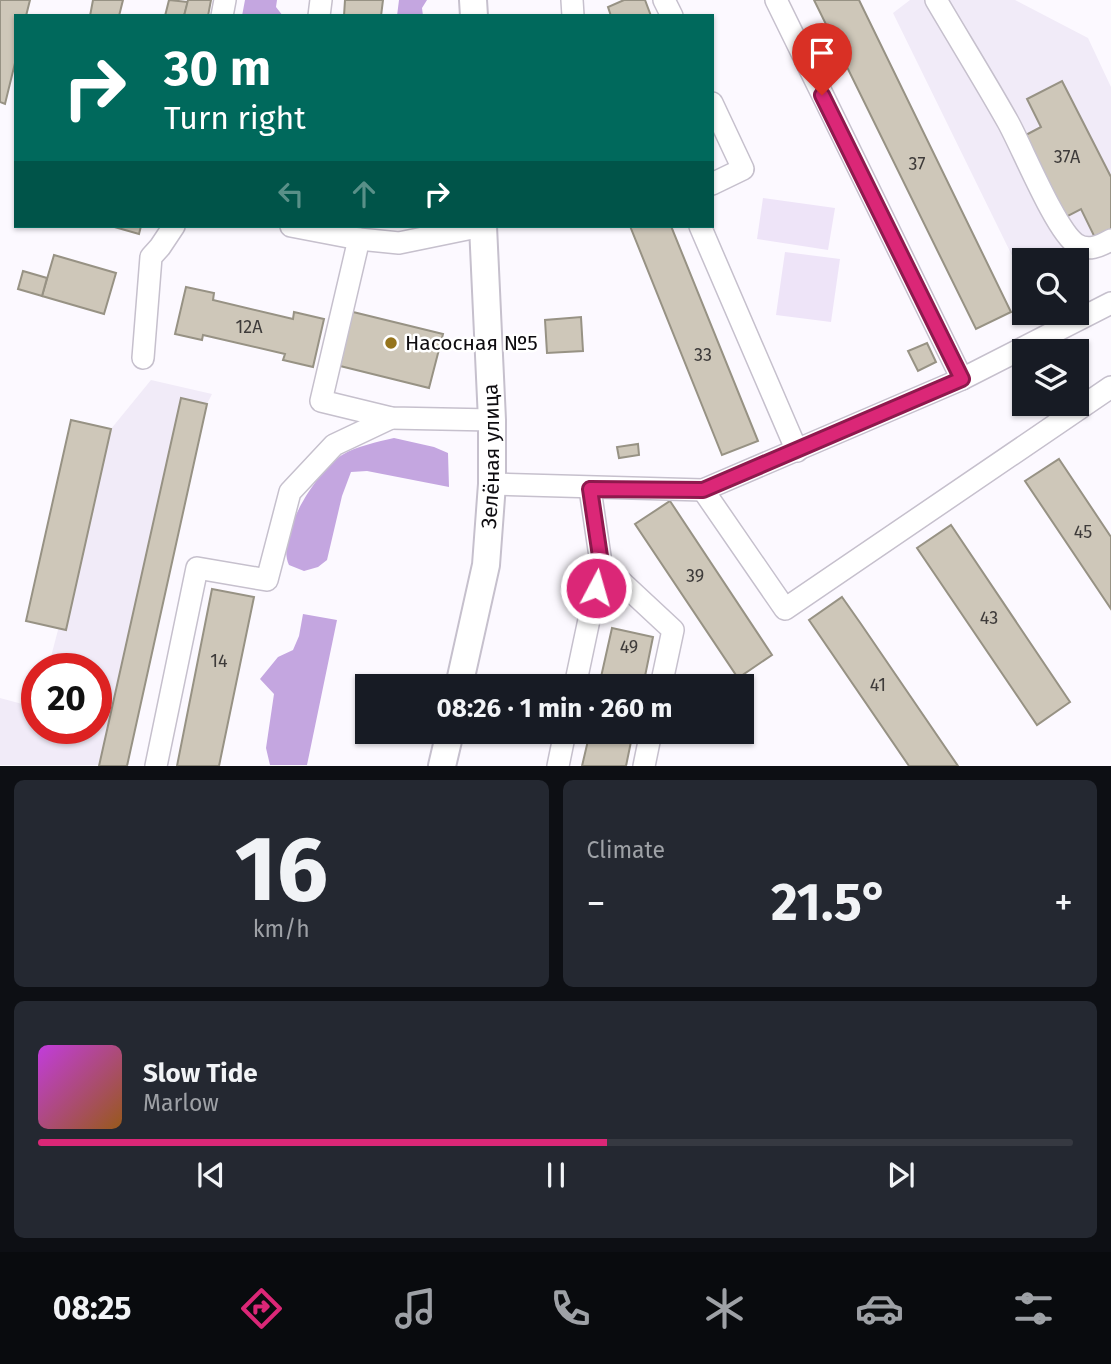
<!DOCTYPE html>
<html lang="en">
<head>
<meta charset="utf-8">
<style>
	:root { --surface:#171b24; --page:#242831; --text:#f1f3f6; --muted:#9ea1a6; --line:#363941; --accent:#db2777 }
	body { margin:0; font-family:"Fira Sans",sans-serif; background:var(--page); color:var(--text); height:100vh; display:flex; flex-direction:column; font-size:26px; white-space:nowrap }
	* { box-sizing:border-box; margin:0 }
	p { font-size:23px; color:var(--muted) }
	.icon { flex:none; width:38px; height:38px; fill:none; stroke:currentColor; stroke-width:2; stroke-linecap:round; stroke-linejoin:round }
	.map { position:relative; height:766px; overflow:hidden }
	.drawer { display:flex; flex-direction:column; gap:14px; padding:14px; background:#0d0f14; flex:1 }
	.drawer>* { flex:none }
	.guide { position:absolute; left:14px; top:14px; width:700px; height:214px; border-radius:0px; box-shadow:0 2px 5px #0004; background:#00695c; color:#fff; overflow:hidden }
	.fabs { position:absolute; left:1012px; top:248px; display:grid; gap:14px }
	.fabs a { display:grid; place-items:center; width:77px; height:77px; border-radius:0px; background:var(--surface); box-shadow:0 2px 5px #0004; font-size:35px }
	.speed { position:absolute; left:21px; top:653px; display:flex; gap:14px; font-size:35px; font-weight:700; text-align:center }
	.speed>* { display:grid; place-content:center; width:91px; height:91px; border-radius:50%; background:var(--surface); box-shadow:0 2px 5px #0004; line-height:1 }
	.speed .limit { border:10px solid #d22; background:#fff; color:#111 }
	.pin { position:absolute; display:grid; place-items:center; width:60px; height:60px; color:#fff; margin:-72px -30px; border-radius:50% 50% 50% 0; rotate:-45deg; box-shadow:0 0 7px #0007 }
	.pin .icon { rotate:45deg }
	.me { position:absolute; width:77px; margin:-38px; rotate:6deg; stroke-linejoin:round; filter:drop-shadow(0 0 5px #0008) }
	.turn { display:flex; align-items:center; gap:24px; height:147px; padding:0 35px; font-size:32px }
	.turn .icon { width:91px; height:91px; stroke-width:2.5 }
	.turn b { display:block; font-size:49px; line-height:60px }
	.lanes { display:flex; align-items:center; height:66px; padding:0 35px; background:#0003; justify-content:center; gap:35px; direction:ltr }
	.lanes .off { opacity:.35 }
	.big { font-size:52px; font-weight:700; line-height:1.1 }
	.drawer .card { flex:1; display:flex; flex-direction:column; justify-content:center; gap:10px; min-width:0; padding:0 24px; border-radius:10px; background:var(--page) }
	.drawer .dial { align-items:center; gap:0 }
	.dial b { font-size:91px; line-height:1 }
	.song { display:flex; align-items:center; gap:21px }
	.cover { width:84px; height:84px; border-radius:10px; background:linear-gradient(135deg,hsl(290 70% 55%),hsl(30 70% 35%)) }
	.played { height:7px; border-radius:4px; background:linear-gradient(90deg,var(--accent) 55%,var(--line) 55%) }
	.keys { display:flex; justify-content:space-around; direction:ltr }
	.heat { display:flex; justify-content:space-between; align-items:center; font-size:38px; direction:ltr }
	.drawer .tiles { flex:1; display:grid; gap:14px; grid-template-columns:1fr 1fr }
	.card:last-child { grid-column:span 2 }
	.trip { position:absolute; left:355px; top:674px; width:399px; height:70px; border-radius:0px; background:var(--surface); box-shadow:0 2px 5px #0004; font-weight:700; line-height:70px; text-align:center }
	.tab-bar { display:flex; height:112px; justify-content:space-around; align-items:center; background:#090b0e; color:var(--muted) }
	.tab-bar .icon { width:49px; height:49px }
	.tab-bar .on { color:var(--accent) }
	.tab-bar b { font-size:32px; color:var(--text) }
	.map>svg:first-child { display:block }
	.built { fill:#f1ebf8 }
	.green { fill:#eee4f8 }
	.forest { fill:#c4a6e0 }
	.building { fill:#cec7b9; stroke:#979284; stroke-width:2 }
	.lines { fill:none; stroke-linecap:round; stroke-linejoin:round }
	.minor-casing { stroke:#c6c0cd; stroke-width:24 }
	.major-casing { stroke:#c6c0cd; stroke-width:30 }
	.minor { stroke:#fff; stroke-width:21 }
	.major { stroke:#fff; stroke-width:26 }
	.route-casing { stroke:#8e194d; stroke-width:18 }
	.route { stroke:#db2777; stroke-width:12 }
	.poi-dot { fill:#95741c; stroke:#fff; stroke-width:2.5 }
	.labels { text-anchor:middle; stroke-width:5; stroke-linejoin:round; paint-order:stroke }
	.number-label { font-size:18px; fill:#3e3b3a }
	.poi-label { font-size:21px; fill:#0e0c10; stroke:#fff; text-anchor:start }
	.street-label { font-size:21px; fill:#0e0c10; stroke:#fff }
</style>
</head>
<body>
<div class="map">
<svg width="1111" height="766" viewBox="0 0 1111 766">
	<rect width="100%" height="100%" fill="#fcf9ff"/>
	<!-- built -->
	<g class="built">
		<path d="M910,0H1015L1088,38L1111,87V244L1076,263V261H1024V280L893,13Z"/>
		<path d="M151,380L212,394L207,404L127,765H0V698L37,708V728H96V668H48L111,429Z"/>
	</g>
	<!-- green -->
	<g class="green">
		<path d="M763,198L835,208L828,250L757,239Z"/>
		<path d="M785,252L840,259L831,322L776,315Z"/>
	</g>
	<!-- forest -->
	<g class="forest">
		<path d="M245,0H277L276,7L283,16H242Z"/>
		<path d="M399,0H427L422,8L423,16H397Z"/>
		<path d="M394,438L434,447L448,453L449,487L367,471L351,472L342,496L327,560L318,567L304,571L289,565C275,536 317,471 342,455C357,446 377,442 394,438Z"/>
		<path d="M303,614L337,620L307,765H270L266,748L274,694L260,679L278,657L293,650L299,636Z"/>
	</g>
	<!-- building -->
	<g class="building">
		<path d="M0,0H30L26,16H16V59L5,104L0,102Z"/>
		<path d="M93,0H123L119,16H90Z"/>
		<path d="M169,0L188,2L184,16H165Z"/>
		<path d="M188,0H211L208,16H184Z"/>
		<path d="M345,0H383L381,16H344Z"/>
		<path d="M624,0H645L651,16H611L608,7Z"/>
		<path d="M814,0H859L1011,312L976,329Z"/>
		<path d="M1062,81L1111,177V237L1098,244L1081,209L1064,218L1022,137L1041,127L1027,99Z"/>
		<path d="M111,226H141L139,234Z"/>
		<path d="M630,226H671L758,441L722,455Z"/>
		<path d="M54,255L116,273L104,314L42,296Z"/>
		<path d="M23,271L47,278L42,296L18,289Z"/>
		<path d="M186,287L214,293L213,300L293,319L294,312L324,319L313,367L283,360L285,354L203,335L202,340L175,334Z"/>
		<path d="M349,311L443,334L429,388L336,365Z"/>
		<path d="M581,317L583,351L547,353L545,320Z"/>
		<path d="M927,343L936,362L918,371L908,351Z"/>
		<path d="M181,398L207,404L127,766H99Z"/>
		<path d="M71,420L111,429L66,630L26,621Z"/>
		<path d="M638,444L639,455L619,458L617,447Z"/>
		<path d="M1059,459L1111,537V609L1025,481Z"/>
		<path d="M670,501L772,655L738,678L635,524Z"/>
		<path d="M951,525L1070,702L1037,725L917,548Z"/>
		<path d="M212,589L254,597L219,766H177Z"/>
		<path d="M842,597L861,624L958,766H909L809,620Z"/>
		<path d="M612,628L653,637L643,686H599Z"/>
		<path d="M590,732H633L626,766H582Z"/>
	</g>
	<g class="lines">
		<defs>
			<g id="minor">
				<path d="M572,0L573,16"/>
				<path d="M664,0L672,16"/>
				<path d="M776,0L962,379"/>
				<path d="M936,0C960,41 985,81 1008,122C1022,147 1056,231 1076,244C1088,252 1100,246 1111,240"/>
				<path d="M222,16L225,0"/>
				<path d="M319,16L321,0"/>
				<path d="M712,103L743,169L712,184"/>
				<path d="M291,226L359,239L399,243L482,226"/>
				<path d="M700,226L797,451"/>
				<path d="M359,239L321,401L391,418L492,420"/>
				<path d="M143,358L151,257L160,247L174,226"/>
				<path d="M492,484L703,490L962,379L1111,303"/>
				<path d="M590,489L601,563L673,630L661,686"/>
				<path d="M703,490L785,609L1111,387"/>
				<path d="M575,686L601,563"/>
				<path d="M156,766L197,568L267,580L290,492L334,445L391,418"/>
				<path d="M558,766L565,732"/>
				<path d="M644,766L651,732"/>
			</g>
			<g id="major">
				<path d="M473,0L474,16"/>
				<path id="s1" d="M459,686L486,565L492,484V420L483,226"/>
				<path d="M442,766L450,732"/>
			</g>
		</defs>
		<!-- minor casing -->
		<use href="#minor" class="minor-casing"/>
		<!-- major casing -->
		<use href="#major" class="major-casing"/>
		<!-- minor -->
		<use href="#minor" class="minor"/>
		<!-- major -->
		<use href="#major" class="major"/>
	</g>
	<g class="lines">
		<defs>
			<path id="route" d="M596,588L601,563L590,489L703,490L962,379L822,95"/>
		</defs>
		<!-- route casing -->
		<use href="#route" class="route-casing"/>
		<!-- route -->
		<use href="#route" class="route"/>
	</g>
	<!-- markers -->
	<circle class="poi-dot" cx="391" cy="343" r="7"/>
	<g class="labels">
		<!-- number labels -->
		<g class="number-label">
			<text x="1067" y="163">37А</text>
			<text x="917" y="170">37</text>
			<text x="249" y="333">12А</text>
			<text x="703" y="361">33</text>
			<text x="1083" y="538">45</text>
			<text x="695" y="582">39</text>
			<text x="989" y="624">43</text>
			<text x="629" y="653">49</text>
			<text x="219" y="667">14</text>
			<text x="878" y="691">41</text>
		</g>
		<!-- poi labels -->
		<g class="poi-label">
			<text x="405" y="350">Насосная №5</text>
		</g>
		<!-- street labels -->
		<g class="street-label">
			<text dy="7" stroke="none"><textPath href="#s1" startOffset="233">Зелёная улица</textPath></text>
		</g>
	</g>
</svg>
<div class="fabs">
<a><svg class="icon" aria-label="search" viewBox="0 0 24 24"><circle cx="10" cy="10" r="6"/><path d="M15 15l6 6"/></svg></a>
<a><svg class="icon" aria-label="layers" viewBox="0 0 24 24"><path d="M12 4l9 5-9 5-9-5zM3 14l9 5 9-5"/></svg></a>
</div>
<div class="speed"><div class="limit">20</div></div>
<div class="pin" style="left:822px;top:95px;background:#d93025"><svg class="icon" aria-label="arrive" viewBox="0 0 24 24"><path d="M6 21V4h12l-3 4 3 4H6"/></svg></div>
<svg class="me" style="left:596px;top:588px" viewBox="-20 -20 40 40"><circle r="17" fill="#db2777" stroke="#fff" stroke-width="3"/><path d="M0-11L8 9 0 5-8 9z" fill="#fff"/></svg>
<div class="trip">08:26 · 1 min · 260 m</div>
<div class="guide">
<div class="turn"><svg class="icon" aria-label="right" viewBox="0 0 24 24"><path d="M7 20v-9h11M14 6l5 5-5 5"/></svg><div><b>30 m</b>Turn right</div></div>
<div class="lanes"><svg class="icon off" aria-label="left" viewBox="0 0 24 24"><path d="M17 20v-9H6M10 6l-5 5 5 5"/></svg><svg class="icon off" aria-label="ahead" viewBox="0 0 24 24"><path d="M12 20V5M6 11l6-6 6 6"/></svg><svg class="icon" aria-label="right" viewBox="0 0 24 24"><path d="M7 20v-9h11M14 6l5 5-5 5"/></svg></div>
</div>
</div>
<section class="drawer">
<div class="tiles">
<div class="card dial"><b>16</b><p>km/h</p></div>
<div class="card"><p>Climate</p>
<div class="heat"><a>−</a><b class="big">21.5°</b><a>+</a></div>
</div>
<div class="card">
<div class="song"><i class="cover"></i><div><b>Slow Tide</b><p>Marlow</p></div></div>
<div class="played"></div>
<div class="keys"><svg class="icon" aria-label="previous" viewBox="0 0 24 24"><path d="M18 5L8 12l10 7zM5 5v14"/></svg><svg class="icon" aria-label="pause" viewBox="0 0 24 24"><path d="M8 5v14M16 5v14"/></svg><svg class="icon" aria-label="next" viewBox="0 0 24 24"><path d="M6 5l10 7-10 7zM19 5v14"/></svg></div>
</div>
</div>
</section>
<nav class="tab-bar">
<b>08:25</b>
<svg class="icon on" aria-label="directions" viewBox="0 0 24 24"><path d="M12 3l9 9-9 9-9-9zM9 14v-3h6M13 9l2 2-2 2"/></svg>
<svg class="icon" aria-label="music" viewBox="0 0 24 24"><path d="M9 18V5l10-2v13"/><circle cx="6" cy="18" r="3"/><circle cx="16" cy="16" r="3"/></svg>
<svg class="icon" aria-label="phone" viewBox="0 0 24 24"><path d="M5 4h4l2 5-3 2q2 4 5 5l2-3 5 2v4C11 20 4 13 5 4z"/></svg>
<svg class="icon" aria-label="climate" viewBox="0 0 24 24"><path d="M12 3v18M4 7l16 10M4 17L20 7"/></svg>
<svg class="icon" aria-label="car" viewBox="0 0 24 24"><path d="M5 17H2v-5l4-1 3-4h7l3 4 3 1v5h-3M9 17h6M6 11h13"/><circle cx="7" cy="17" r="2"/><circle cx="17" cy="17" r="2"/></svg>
<svg class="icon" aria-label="filters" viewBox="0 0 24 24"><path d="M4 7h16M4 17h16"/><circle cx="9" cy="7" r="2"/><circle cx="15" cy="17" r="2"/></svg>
</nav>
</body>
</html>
